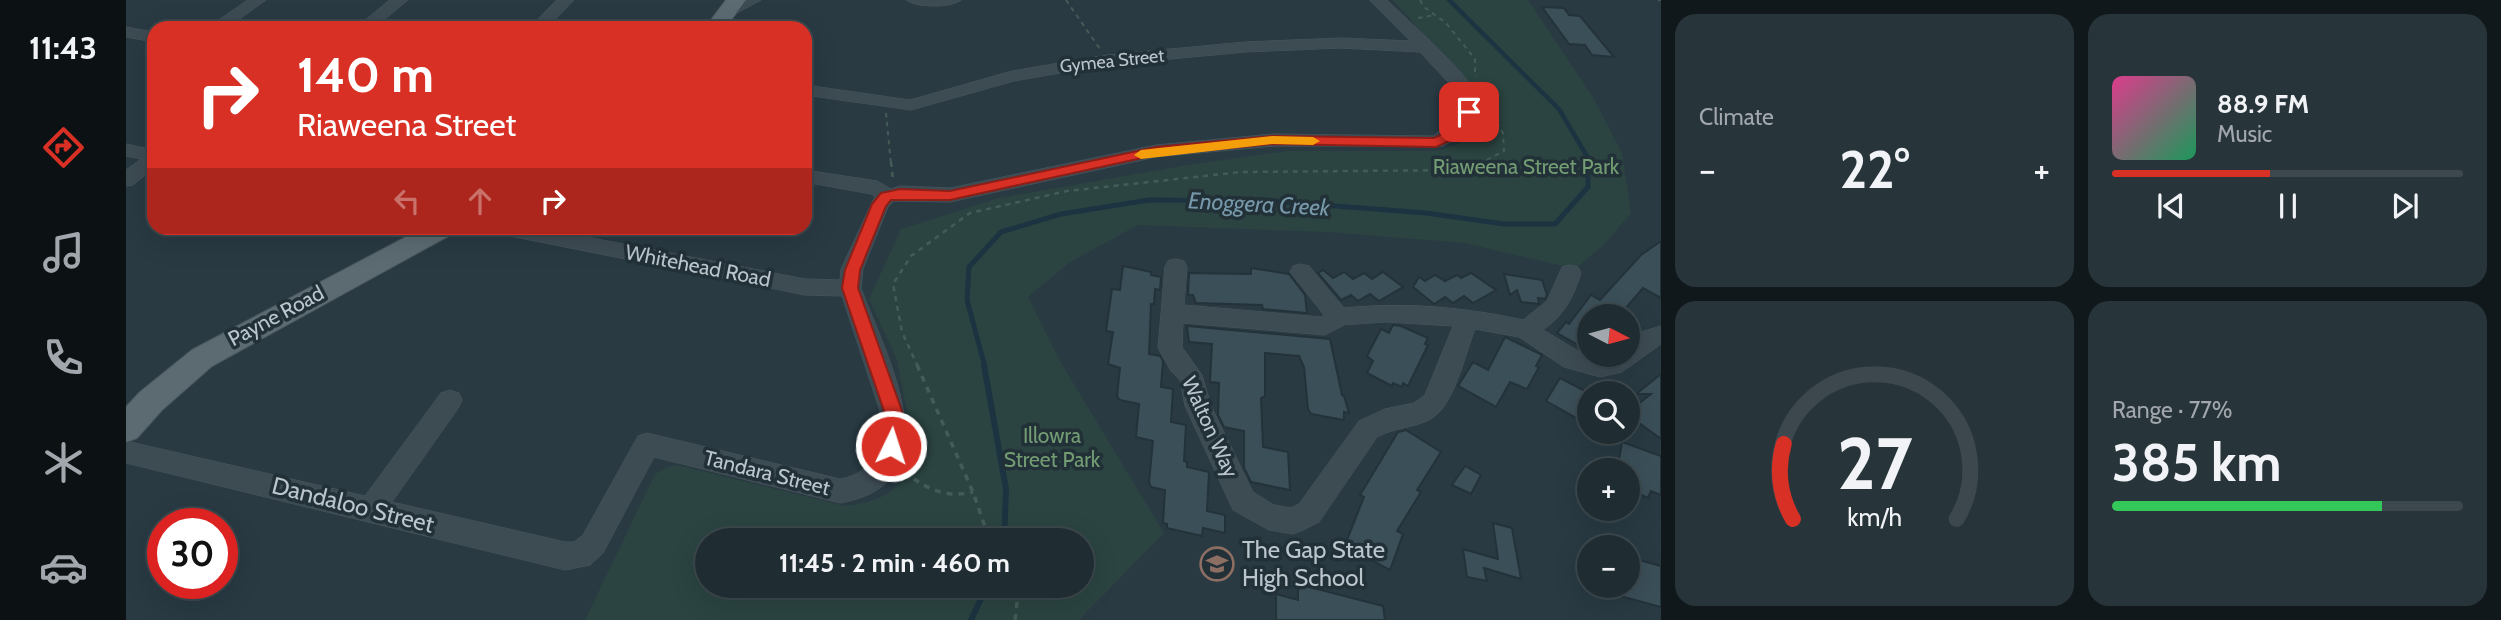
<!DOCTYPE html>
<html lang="en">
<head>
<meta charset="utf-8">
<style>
	:root { --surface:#1f2c32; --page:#27343a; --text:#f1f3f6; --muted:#a1a7ac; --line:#3c484d; --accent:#d93025 }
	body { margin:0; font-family:Cabin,sans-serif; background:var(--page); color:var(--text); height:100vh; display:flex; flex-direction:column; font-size:26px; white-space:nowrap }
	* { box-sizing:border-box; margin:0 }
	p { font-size:23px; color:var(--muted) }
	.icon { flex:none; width:38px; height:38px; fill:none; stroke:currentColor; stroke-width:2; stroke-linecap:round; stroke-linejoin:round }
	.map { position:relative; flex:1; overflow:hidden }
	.sheet { display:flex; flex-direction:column; gap:14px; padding:14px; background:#11181c; width:840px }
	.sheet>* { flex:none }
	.top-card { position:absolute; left:21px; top:21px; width:665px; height:214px; border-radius:21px; box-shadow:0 7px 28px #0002,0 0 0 2px var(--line); background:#d93025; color:#fff; overflow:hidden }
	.needle { width:46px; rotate:96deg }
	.buttons { position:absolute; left:1451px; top:304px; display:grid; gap:14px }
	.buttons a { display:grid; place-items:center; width:63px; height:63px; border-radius:50%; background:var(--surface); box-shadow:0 7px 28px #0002,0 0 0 2px var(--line); font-size:35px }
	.speed { position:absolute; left:21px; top:508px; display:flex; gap:14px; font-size:35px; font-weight:700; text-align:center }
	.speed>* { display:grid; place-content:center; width:91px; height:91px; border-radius:50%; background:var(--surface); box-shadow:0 7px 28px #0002,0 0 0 2px var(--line); line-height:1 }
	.speed .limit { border:10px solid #d22; background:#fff; color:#111 }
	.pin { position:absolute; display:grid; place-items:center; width:60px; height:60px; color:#fff; margin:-30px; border-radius:14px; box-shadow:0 4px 10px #0006 }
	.me { position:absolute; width:77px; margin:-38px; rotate:4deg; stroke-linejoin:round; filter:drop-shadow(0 0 5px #0008) }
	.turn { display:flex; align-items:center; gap:24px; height:147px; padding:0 35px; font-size:32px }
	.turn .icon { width:91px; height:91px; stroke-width:2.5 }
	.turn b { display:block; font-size:49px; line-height:60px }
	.lanes { display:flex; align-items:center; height:66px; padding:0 35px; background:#0003; justify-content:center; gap:35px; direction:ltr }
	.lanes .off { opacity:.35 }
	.big { font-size:52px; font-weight:700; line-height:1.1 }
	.sheet .tile { flex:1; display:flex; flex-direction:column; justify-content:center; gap:10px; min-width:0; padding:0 24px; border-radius:21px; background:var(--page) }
	.sheet .dial { align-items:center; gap:0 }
	.dial svg { height:182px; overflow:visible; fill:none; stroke:var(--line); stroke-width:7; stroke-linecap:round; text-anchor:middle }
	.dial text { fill:var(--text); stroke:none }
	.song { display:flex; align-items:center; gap:21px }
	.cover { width:84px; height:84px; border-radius:10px; background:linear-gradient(135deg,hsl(330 70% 55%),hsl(150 70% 35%)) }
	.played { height:7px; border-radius:4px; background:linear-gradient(90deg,var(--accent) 45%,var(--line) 45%) }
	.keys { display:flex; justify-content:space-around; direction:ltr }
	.heat { display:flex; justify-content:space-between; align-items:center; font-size:38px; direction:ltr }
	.charge { height:10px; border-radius:5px; background:linear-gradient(90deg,#34c759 77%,var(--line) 0) }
	.sheet .tiles { flex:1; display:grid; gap:14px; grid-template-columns:repeat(2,1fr) }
	.trip { position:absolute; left:569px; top:528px; width:399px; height:70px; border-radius:35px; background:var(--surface); box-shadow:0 7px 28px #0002,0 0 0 2px var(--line); font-weight:700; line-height:70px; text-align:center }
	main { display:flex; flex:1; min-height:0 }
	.tab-bar { display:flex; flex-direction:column; width:126px; justify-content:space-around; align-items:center; background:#0c1214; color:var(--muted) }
	.tab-bar .icon { width:49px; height:49px }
	.tab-bar .selected { color:var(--accent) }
	.tab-bar b { font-size:32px; color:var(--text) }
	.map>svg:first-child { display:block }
	.green { fill:#2b4441; fill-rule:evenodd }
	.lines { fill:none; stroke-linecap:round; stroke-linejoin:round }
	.stream-far2 { stroke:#1c3441; stroke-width:4.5 }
	.stream-far1 { stroke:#1c3441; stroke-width:5 }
	.stream { stroke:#1c3441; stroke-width:6 }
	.building { fill:#3b4f59; stroke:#24323a; stroke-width:2 }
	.minor-casing { stroke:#4a575f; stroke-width:1 }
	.major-casing { stroke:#4a575f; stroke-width:2 }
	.path-far2 { stroke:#445c58; stroke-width:2; stroke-dasharray:4.5 4.5; stroke-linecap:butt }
	.path-far1 { stroke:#445c58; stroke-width:2.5; stroke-dasharray:5 5; stroke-linecap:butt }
	.path { stroke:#445c58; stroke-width:3.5; stroke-dasharray:6 6; stroke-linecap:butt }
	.minor { fill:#3d4b53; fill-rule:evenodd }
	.major { fill:#5c6b72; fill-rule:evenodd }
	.route { fill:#d93025; stroke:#8d1f18; stroke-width:2 }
	.slow { fill:#f59e0b }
	.labels { text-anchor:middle; stroke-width:7; stroke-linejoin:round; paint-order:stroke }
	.far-street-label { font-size:18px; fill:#bbc6cc; stroke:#223038 }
	.park-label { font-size:21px; fill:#739c73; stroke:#223038 }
	.street-label { font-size:21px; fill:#bbc6cc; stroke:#223038 }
	.water-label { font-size:23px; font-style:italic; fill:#7698a9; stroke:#223038 }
	.near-street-label { font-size:24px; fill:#bbc6cc; stroke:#223038 }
	.near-poi-label { font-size:24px; fill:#bbc6cc; stroke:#223038; text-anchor:start }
</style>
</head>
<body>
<main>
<nav class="tab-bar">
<b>11:43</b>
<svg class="icon selected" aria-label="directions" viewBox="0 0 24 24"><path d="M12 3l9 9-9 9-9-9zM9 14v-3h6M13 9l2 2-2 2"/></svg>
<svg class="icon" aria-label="music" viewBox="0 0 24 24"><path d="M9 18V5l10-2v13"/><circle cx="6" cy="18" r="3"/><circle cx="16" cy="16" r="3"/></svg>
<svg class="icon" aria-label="phone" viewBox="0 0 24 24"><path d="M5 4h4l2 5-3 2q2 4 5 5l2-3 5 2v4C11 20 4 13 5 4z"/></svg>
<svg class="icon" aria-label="climate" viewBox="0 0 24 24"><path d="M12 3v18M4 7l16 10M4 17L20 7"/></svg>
<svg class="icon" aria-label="car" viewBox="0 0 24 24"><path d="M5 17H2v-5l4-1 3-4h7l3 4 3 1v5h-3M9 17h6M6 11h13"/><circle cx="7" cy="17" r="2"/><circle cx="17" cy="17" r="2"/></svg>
</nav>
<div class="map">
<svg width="1535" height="620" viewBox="0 0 1535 620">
	<rect width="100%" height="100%" fill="#293a43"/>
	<!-- green -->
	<path class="green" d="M1267,0H1402L1467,97L1496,153L1505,213L1479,244L1449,269L1339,243L1201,232L1012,225L944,262L902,297L934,361L1038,533L953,620H459L529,474L541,467L551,465L719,506C760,501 769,491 793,459L784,426L771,360L743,299L775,229L873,198L1056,166L1162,151H1311L1334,143L1353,132L1349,100L1341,83ZM581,541H956V586H581Z"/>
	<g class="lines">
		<!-- stream-far2 -->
		<path class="stream-far2" d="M1323,0L1433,109L1462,158V164"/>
		<!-- stream-far1 -->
		<path class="stream-far1" d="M859,367L841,300L843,267L875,232L935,214L1023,200L1144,201L1300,213L1378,224H1429L1462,187V162"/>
		<!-- stream -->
		<g class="stream">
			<path d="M858,365L880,489L878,541"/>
			<path d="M845,620L861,586"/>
		</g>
	</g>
	<!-- building -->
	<g class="building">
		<path d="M1416,7L1438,8L1443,15L1454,16L1488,57L1466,55L1459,45L1443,44Z"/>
		<path d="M1535,241V298L1517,288L1492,317H1463V351L1431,333L1440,322L1443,324L1465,295L1474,300L1515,255Z"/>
		<path d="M997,266L1025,272V275L1035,277L1034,290L1029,289L1028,304H1025L1023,354L1034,356L1037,361L1035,387L1047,389L1045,422L1060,425L1058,461L1061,462V467L1083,472L1081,511L1099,515V533L1077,528L1076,536L1041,528V524L1037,523L1039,490L1025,487L1023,482L1027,441L1010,437L1013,404L994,400L991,396L994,368L982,364L987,332L980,331L986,289L994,290Z"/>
		<path d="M1125,268L1163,274L1179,295L1181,313L1137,309L1136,305L1070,303L1067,295H1062L1063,273L1125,274Z"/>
		<path d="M1197,270L1207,278L1218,272L1227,279L1238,273L1246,279L1257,272L1277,287L1253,301L1244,294L1232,301L1225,295L1215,300L1192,273Z"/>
		<path d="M1345,273L1370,290L1347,303L1338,296L1327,303L1319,297L1308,304L1287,287L1293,277L1299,281L1309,275L1319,281L1331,275L1335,278Z"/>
		<path d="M1378,274L1416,280L1421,295L1419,299L1412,298L1413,304L1395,302L1391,290L1384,295Z"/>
		<path d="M1267,325L1275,326L1302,338L1299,344L1302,345L1282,386L1277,383L1276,387L1267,383L1266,386L1241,373L1247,361L1241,356L1255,329L1263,333Z"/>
		<path d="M1061,326L1204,339L1216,395L1218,396L1223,413L1218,412V420L1185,414L1182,409L1178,367L1173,356L1139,353V396L1135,398L1137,447L1162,452L1164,490L1125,482L1118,468V431L1098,427L1092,415L1093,383L1084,382L1086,344L1063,342Z"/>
		<path d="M1379,337L1416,355L1410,366L1413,367L1401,389L1384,382L1370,407L1332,386L1347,362L1362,370Z"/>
		<path d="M1535,374V439L1502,415V412L1525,394H1510Z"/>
		<path d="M1434,378L1463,393V425L1420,401Z"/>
		<path d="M1280,430L1315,452L1291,490L1295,492L1271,531L1277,534L1264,570L1219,545L1238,497L1234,495L1272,432Z"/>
		<path d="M1496,442L1535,456V495L1525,491L1522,498L1502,489V471H1491Z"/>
		<path d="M1339,466L1355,475L1345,494L1326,485Z"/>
		<path d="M1367,523L1386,528L1395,579L1358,568L1361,581L1341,577L1337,549L1372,559Z"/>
		<path d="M1502,557L1535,566V607L1472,590V586H1502Z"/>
		<path d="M1172,584L1257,606L1259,620H1150V594L1172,600Z"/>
	</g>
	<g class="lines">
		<defs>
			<g id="minor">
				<path d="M122,0H140L101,28H82Z"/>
				<path d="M264,0H282L248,28H230Z"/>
				<path d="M431,0H448L421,28H404Z"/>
				<path d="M614,0H635L607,15H595L593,12Z"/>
				<path d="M780,0H835C826,8 789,8 780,0Z"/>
				<path d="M1244,0H1261C1278,17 1354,84 1354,103C1354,123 1332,138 1317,146H1147L1030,157L824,202L768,201L762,207L737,269L735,288C760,356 831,483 714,503L528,457L477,553L464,565L439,570L0,463V441L239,496L315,393L324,390L333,393L336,400L333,407L266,502L439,542H448L457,535L512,436L521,433L714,479C750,473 757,443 754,411L716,296L679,295L379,235L372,233L369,228H414L679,279L714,280L715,269L749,196L745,194L679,182V170L751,181L765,189L774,186L824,188L1030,145L1147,134L1307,136L1332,116L1336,104L1335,96L1294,52L1215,48L1119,52L981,65L888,81L785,110L679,95V85L784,100L886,71L981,55L1119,42L1215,38L1284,41Z"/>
				<path d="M0,27L28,32V42L0,37Z"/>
				<path d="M0,144L28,150V168L7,185L0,186V170L15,159L0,156Z"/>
				<path d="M1050,259L1058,261L1061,267L1058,305L1195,317L1198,315L1164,272L1167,266L1175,264L1183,266L1218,308C1279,302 1338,307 1397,320L1421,301L1436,267L1444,265L1452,267L1455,273C1447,298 1438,315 1417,330L1461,356L1502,355V343L1515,332L1535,326V344L1496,372L1474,377L1438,367L1393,337L1349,329C1339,354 1328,408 1303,420C1286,428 1268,428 1251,437L1193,522L1177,530L1167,534L1143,530L1107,510L1059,406L1054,380L1045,371L1032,348L1039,267L1042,261ZM1260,322L1327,326L1299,395L1288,403L1259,409L1233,421L1173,504L1165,508L1148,505L1127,492L1085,406L1076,375L1056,347L1057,323L1199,335L1218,325Z"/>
			</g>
			<g id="major">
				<path d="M600,0H620L599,28H579Z"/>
				<path d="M297,228H330L326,234L86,366L36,410L11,438L0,442V407L14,392L66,350Z"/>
			</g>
		</defs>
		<!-- minor casing -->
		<use href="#minor" class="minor-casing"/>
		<!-- major casing -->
		<use href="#major" class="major-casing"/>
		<!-- path-far2 -->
		<g class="path-far2">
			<path d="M940,0L974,49"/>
			<path d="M1294,0L1298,7L1320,23L1349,59V77"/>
			<path d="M1532,0H1535"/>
			<path d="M1292,18L1309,15"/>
			<path d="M760,113L765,164"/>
			<path d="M1353,164L1378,151L1377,133L1361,105"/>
		</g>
		<!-- path-far1 -->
		<g class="path-far1">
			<path d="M765,162L767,180"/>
			<path d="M792,367L776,332L767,284L785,256L844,213L941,191L1115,172L1341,170L1357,162"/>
		</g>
		<!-- path -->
		<g class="path">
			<path d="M791,365L847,492L859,527L870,541"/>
			<path d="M778,472C800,488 819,499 847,492"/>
			<path d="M889,620L893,586"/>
		</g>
		<!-- minor -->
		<use href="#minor" class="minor"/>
		<!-- major -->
		<use href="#major" class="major"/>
	</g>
	<!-- route -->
	<path class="route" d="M1343,108L1349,112L1332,137L1310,147L1147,144L1030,155L824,200H765L760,206L734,270L732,288L776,411L778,421L771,451L765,453L758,451C753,440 760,424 758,411L716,288L719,270L746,204L755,193L760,192L774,189L824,191L1030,147L1147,136L1308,138L1323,131L1338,109Z"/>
	<!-- slow -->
	<path class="slow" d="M1147,136L1187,137L1194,141L1187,145L1147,144L1015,159L1008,155L1015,150Z"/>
	<!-- icons -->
	<defs>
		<symbol id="school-ring" viewBox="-11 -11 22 22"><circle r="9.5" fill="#223038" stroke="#8d6e63" stroke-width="1.5"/><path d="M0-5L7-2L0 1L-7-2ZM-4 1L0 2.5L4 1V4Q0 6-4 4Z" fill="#8d6e63"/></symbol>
	</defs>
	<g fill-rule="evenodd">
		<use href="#school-ring" x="1072" y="545" width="38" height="38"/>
	</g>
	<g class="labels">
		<!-- far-street labels -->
		<g class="far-street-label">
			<text transform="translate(986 61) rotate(-6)" y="6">Gymea Street</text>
		</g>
		<!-- park labels -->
		<g class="park-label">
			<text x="1400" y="174">Riaweena Street Park</text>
			<text x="926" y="443">Illowra<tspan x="926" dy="24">Street Park</tspan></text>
		</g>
		<!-- street labels -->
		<g class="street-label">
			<text transform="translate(572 266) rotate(11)" y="7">Whitehead Road</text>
			<text transform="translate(150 316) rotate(-28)" y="7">Payne Road</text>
			<text transform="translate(1084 427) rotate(66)" y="7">Walton Way</text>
			<text transform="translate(641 473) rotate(14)" y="7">Tandara Street</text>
		</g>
		<!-- water labels -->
		<g class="water-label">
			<text transform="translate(1133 204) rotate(3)" y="8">Enoggera Creek</text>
		</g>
		<!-- near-street labels -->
		<g class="near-street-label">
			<text transform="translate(227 505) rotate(14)" y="8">Dandaloo Street</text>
		</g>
		<!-- near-poi labels -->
		<g class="near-poi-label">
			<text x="1116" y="558">The Gap State<tspan x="1116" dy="28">High School</tspan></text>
		</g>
	</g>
</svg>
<div class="buttons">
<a><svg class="needle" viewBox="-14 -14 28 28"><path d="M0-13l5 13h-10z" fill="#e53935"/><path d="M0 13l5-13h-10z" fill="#a1a7ac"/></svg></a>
<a><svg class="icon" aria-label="search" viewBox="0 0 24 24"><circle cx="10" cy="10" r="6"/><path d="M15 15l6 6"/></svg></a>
<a>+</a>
<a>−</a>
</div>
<div class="speed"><div class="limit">30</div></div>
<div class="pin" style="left:1343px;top:112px;background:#d93025"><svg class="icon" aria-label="arrive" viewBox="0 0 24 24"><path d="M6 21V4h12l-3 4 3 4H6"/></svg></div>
<svg class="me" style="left:765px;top:446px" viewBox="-20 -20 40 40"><circle r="17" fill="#d93025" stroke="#fff" stroke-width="3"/><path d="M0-11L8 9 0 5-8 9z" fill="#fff"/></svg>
<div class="trip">11:45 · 2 min · 460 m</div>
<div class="top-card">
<div class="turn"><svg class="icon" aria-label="right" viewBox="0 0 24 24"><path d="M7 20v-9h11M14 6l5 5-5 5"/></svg><div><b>140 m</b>Riaweena Street</div></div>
<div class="lanes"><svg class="icon off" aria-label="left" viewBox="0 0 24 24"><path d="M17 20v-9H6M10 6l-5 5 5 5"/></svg><svg class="icon off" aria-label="ahead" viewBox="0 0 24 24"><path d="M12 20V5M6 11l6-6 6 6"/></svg><svg class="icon" aria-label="right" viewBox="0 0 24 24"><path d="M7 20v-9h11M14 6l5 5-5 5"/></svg></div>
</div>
</div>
<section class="sheet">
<div class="tiles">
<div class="tile"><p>Climate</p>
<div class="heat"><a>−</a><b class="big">22°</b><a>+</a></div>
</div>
<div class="tile">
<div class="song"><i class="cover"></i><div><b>88.9 FM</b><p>Music</p></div></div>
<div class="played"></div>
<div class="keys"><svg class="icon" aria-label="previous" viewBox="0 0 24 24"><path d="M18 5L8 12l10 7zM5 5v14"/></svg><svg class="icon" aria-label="pause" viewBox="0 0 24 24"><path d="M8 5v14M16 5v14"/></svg><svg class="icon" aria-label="next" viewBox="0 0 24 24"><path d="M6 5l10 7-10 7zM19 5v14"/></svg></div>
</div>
<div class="tile dial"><svg viewBox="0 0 100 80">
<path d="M14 69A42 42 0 1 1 86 69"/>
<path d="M14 69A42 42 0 0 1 10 36" stroke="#d93025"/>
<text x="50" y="56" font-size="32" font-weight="700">27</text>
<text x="50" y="72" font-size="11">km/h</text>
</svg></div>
<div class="tile"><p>Range · 77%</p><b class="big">385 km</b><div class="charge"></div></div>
</div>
</section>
</main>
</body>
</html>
